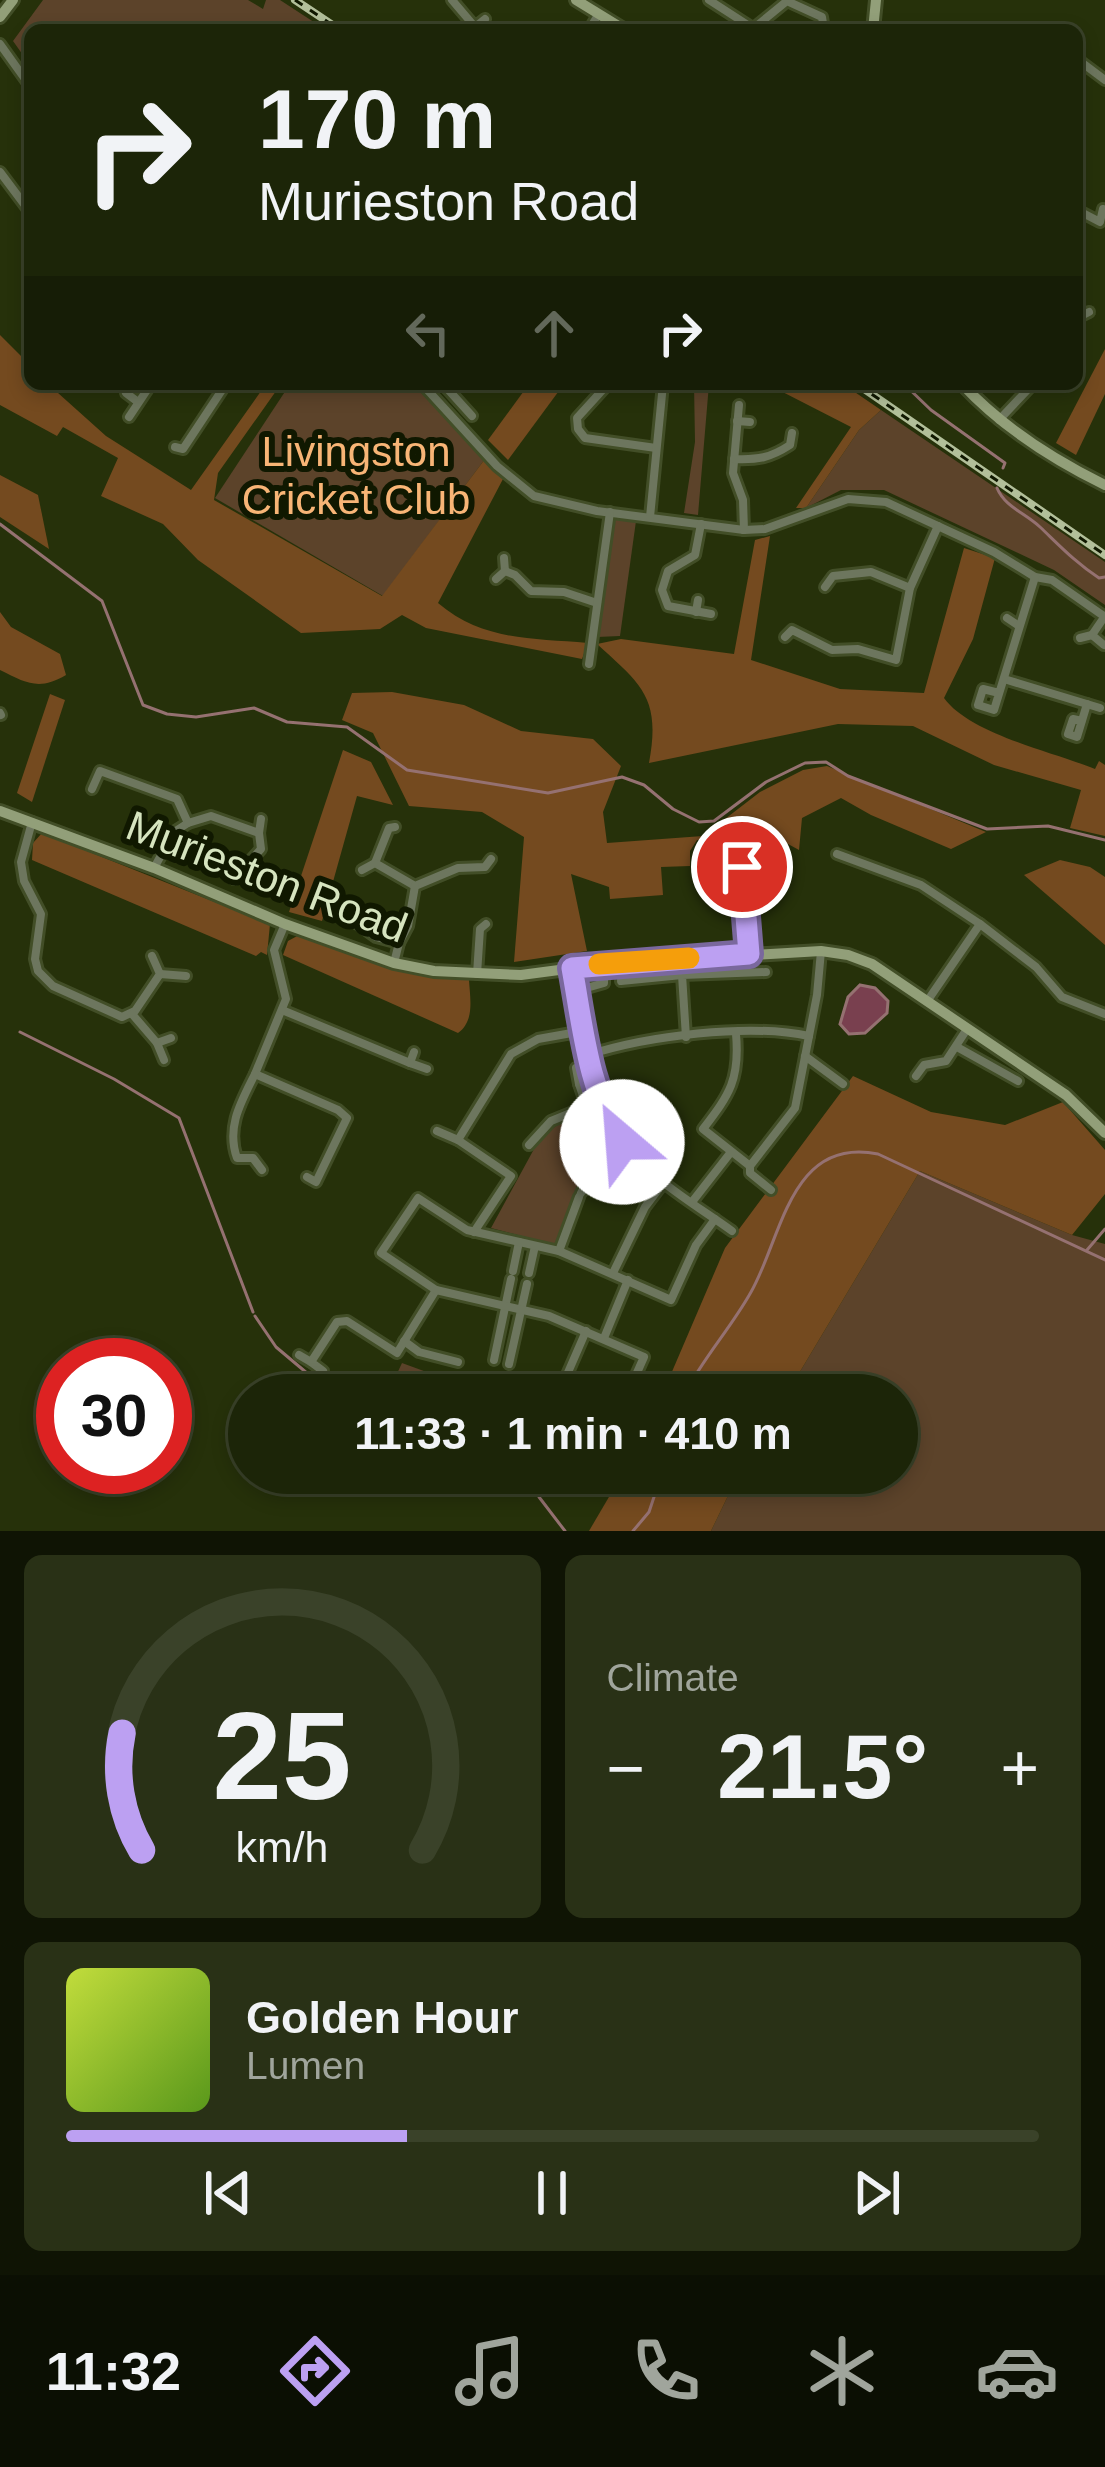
<!DOCTYPE html>
<html lang="en">
<head>
<meta charset="utf-8">
<style>
	:root { --surface:#1c2508; --page:#293116; --text:#f1f3f6; --muted:#a0a59c; --line:#3a4229; --accent:#bca0f2 }
	body { margin:0; font-family:Helvetica,sans-serif; background:var(--page); color:var(--text); height:100vh; display:flex; flex-direction:column; font-size:45px; white-space:nowrap }
	* { box-sizing:border-box; margin:0 }
	p { font-size:39px; color:var(--muted) }
	.icon { flex:none; width:66px; height:66px; fill:none; stroke:currentColor; stroke-width:2; stroke-linecap:round; stroke-linejoin:round }
	.map { position:relative; height:1531px; overflow:hidden }
	.sheet { display:flex; flex-direction:column; gap:24px; padding:24px; background:#0f1404; flex:1 }
	.sheet>* { flex:none }
	.top-card { position:absolute; left:24px; top:24px; width:1059px; height:366px; border-radius:18px; box-shadow:0 6px 18px #0003,0 0 0 3px var(--line); background:#1c2508; color:var(--text); overflow:hidden }
	.speed { position:absolute; left:36px; top:1338px; display:flex; gap:24px; font-size:60px; font-weight:700; text-align:center }
	.speed>* { display:grid; place-content:center; width:156px; height:156px; border-radius:50%; background:var(--surface); box-shadow:0 6px 18px #0003,0 0 0 3px var(--line); line-height:1 }
	.speed .limit { border:18px solid #d22; background:#fff; color:#111 }
	.pin { position:absolute; display:grid; place-items:center; width:102px; height:102px; color:#fff; margin:-51px; border:6px solid #fff; border-radius:50%; box-shadow:0 3px 12px #0007 }
	.me { position:absolute; width:132px; margin:-66px; rotate:333deg; stroke-linejoin:round; filter:drop-shadow(0 0 9px #0008) }
	.turn { display:flex; align-items:center; gap:42px; height:252px; padding:0 36px; font-size:54px }
	.turn .icon { width:156px; height:156px; stroke-width:2.5 }
	.turn b { display:block; font-size:84px; line-height:102px }
	.lanes { display:flex; align-items:center; height:114px; padding:0 36px; background:#0003; justify-content:center; gap:60px; direction:ltr }
	.lanes .off { opacity:.35 }
	.big { font-size:90px; font-weight:800; line-height:1.1 }
	.sheet .tile { flex:1; display:flex; flex-direction:column; justify-content:center; gap:18px; min-width:0; padding:0 42px; border-radius:18px; background:var(--page) }
	.sheet .dial { align-items:center; gap:0 }
	.dial svg { height:312px; overflow:visible; fill:none; stroke:var(--line); stroke-width:7; stroke-linecap:round; text-anchor:middle }
	.dial text { fill:var(--text); stroke:none }
	.song { display:flex; align-items:center; gap:36px }
	.cover { width:144px; height:144px; border-radius:18px; background:linear-gradient(135deg,hsl(70 70% 55%),hsl(90 70% 35%)) }
	.played { height:12px; border-radius:6px; background:linear-gradient(90deg,var(--accent) 35%,var(--line) 35%) }
	.keys { display:flex; justify-content:space-around; direction:ltr }
	.heat { display:flex; justify-content:space-between; align-items:center; font-size:66px; direction:ltr }
	.sheet .tiles { flex:1; display:grid; gap:24px; grid-template-columns:1fr 1fr }
	.tile:last-child { grid-column:span 2 }
	.trip { position:absolute; left:228px; top:1374px; width:690px; height:120px; border-radius:60px; background:var(--surface); box-shadow:0 6px 18px #0003,0 0 0 3px var(--line); font-weight:800; line-height:120px; text-align:center }
	.tabs { display:flex; height:192px; justify-content:space-around; align-items:center; background:#0b0f03; color:var(--muted) }
	.tabs .icon { width:84px; height:84px }
	.tabs .on { color:var(--accent) }
	.tabs b { font-size:54px; color:var(--text) }
	.map>svg:first-child { display:block }
	.green { fill:#5c432a }
	.forest { fill:#744a1f }
	.water { fill:#79404f; stroke:#957171; stroke-width:3 }
	.lines { fill:none; stroke-linecap:round; stroke-linejoin:round }
	.stream { stroke:#957171; stroke-width:3 }
	.street-casing { stroke:#424e27; stroke-width:14 }
	.secondary-casing { stroke:#424e27; stroke-width:16 }
	.street { stroke:#6d765e; stroke-width:8 }
	.secondary { stroke:#929f79; stroke-width:10 }
	.rail-casing { stroke:#b2bf9a; stroke-width:8 }
	.rail { stroke:#101800; stroke-width:3; stroke-dasharray:9; stroke-linecap:butt }
	.route-casing { stroke:#7a689d; stroke-width:30 }
	.route { stroke:#bca0f2; stroke-width:21 }
	.slow { stroke:#f59e0b; stroke-width:21 }
	.labels { text-anchor:middle; stroke-width:12; stroke-linejoin:round; paint-order:stroke }
	.park-label { font-size:42px; fill:#f8b576; stroke:#101800 }
	.street-label { font-size:42px; fill:#d6e4bf; stroke:#101800 }
</style>
</head>
<body>
<div class="map">
<svg width="1105" height="1531" viewBox="0 0 1105 1531">
	<rect width="100%" height="100%" fill="#26310a"/>
	<!-- green -->
	<g class="green">
		<path d="M43,0H248L263,9L266,0H280L326,30H30V65L13,41Z"/>
		<path d="M290,384H413L485,459L383,596L215,498Z"/>
		<path d="M694,384H709L698,515L684,513L695,442Z"/>
		<path d="M881,410L1105,562V605L1054,570L884,490H841L806,508L859,430Z"/>
		<path d="M615,519L636,521L620,636L597,637Z"/>
		<path d="M598,1104L617,1139L582,1179L557,1245L491,1228L540,1138L569,1116Z"/>
		<path d="M920,1171L1072,1235L1105,1244V1531H711L739,1473H897V1395H786Z"/>
		<path d="M402,1363L432,1374H475L551,1385L555,1395H387Z"/>
	</g>
	<!-- forest -->
	<g class="forest">
		<path d="M0,335L30,365V384H48L106,436L191,490L266,384H281L218,473L214,500L382,596L485,459L503,479L438,603C483,641 531,638 588,643L582,659L426,628L402,615L380,629L301,633L198,560L163,524L101,496L118,458L63,427L57,436L0,405Z"/>
		<path d="M1105,349V394L1076,455L1056,443Z"/>
		<path d="M529,384H564L508,460L488,440Z"/>
		<path d="M767,384H843L881,410L859,430L806,508H796L851,427Z"/>
		<path d="M0,475L38,495L49,549L0,517Z"/>
		<path d="M770,536L751,660L840,689L924,693L964,548L995,558L973,639L944,698C970,734 1053,752 1095,769L1099,761L1105,765V836L1070,828L1081,790L994,765L913,726L838,724L649,763C661,698 642,685 597,644L621,639L734,654L755,540Z"/>
		<path d="M0,612L11,627L60,654L66,675C39,691 26,683 0,670Z"/>
		<path d="M392,692L464,705L521,731L593,739L621,766L603,812L607,843L703,836L760,792L803,770L827,766L986,832L951,849L871,815L841,798L802,818L799,850L777,838L697,840L690,851V866L661,867L663,895L610,899L609,887L571,874L587,951L514,962L524,837L482,812L409,806L373,733L342,720L352,693Z"/>
		<path d="M50,694L65,700L32,802L17,793Z"/>
		<path d="M343,750L371,762L393,805L357,796L322,921L289,912Z"/>
		<path d="M42,833L270,924L267,955L261,952L256,956L32,860L33,843Z"/>
		<path d="M1060,860L1090,867L1105,877V945L1024,875Z"/>
		<path d="M299,935L387,966L469,980C470,998 475,1021 458,1033L283,955L288,941Z"/>
		<path d="M853,1076L931,1112L1005,1125L1063,1102L1105,1150V1194L1072,1235L920,1171L786,1395H662L725,1248Z"/>
		<path d="M623,1473H739L711,1531H589Z"/>
	</g>
	<!-- water -->
	<path class="water" d="M860,985L875,988L888,1001L887,1013L865,1033L849,1034L840,1024L848,997Z"/>
	<g class="lines">
		<!-- stream -->
		<g class="stream">
			<path d="M904,384L931,410L1005,463L1003,468"/>
			<path d="M997,488C1005,507 1025,513 1040,527C1060,546 1076,563 1099,578L1105,577"/>
			<path d="M0,524L102,601L143,705L167,714L196,717L254,708L287,722L347,727L407,770L548,793L622,777L644,785L673,809L699,822L714,821L766,782L805,763L826,762L848,776L987,829L1048,826L1105,840"/>
			<path d="M20,1032L114,1079L179,1118L253,1312"/>
			<path d="M1087,1250L1105,1229"/>
			<path d="M255,1316L276,1347L333,1395"/>
			<path d="M453,1395H454"/>
			<path d="M684,1395C703,1358 731,1328 751,1292C782,1238 790,1136 878,1154L1105,1260"/>
			<path d="M529,1473L539,1497L565,1531"/>
			<path d="M633,1531L649,1512L662,1473"/>
		</g>
		<defs>
			<g id="street">
				<path d="M452,0L475,27L485,19"/>
				<path d="M709,0L754,29"/>
				<path d="M754,28L787,1L822,17L824,30"/>
				<path d="M589,30L598,15"/>
				<path d="M0,44L30,86"/>
				<path d="M1077,59L1105,80"/>
				<path d="M0,172L30,212"/>
				<path d="M1077,210L1100,222L1103,209"/>
				<path d="M1077,318L1089,312"/>
				<path d="M422,384L497,466L534,496L597,511L744,530L765,529L848,499L886,502L994,552L1035,577L1052,580L1105,617"/>
				<path d="M443,384L472,416"/>
				<path d="M608,384L577,418L578,429L585,438L656,448"/>
				<path d="M126,393L138,402"/>
				<path d="M739,405L733,473L743,500L744,530"/>
				<path d="M129,417L151,384"/>
				<path d="M999,420L1033,384"/>
				<path d="M737,421L750,422"/>
				<path d="M175,447L183,449L226,384"/>
				<path d="M734,459C758,460 770,458 790,445L792,433"/>
				<path d="M650,517L663,384"/>
				<path d="M701,524L695,555L668,571L662,590L668,606L711,614"/>
				<path d="M504,558L505,571"/>
				<path d="M496,579L505,571L515,575L531,591L564,592L597,603"/>
				<path d="M825,587L833,576L871,572L910,588"/>
				<path d="M696,612L698,600"/>
				<path d="M1007,618L1019,626"/>
				<path d="M785,637L792,630L832,650L858,649L896,660L910,588L938,526"/>
				<path d="M1080,638L1092,635"/>
				<path d="M1104,645L1092,635L1105,616"/>
				<path d="M589,664L610,512"/>
				<path d="M1004,679L1100,708"/>
				<path d="M999,693L983,689L978,705L994,710L1035,577"/>
				<path d="M0,713L1,715"/>
				<path d="M1082,721L1073,719L1068,734L1077,737L1087,704"/>
				<path d="M92,789L100,771L177,799L188,823L174,832L154,868"/>
				<path d="M32,822L21,862L24,881L41,914L35,959L38,971L53,986L122,1017L135,1011L160,974L152,956"/>
				<path d="M188,823L211,816L259,833L261,819"/>
				<path d="M837,854L921,885L980,924L928,1000"/>
				<path d="M375,863L389,828L395,827"/>
				<path d="M742,867L749,954"/>
				<path d="M362,870L375,863L415,886L458,868L485,867L491,859"/>
				<path d="M234,879L261,849L259,833"/>
				<path d="M351,919L376,937L399,943L394,963"/>
				<path d="M285,924L274,950L286,999L255,1074L338,1110L347,1118L316,1182L307,1177"/>
				<path d="M980,924L1036,967L1062,997L1105,1014"/>
				<path d="M399,943L408,926L415,886"/>
				<path d="M572,968C581,1017 584,1076 608,1121C634,1170 689,1200 732,1231"/>
				<path d="M160,974L186,976"/>
				<path d="M477,974L480,929L486,924"/>
				<path d="M621,981L682,975"/>
				<path d="M590,987L604,983V963"/>
				<path d="M282,1010L410,1063L414,1052"/>
				<path d="M132,1014L157,1043L171,1038"/>
				<path d="M736,1034C740,1079 730,1094 703,1129L750,1166V1173L771,1190"/>
				<path d="M686,1037L682,975L766,972"/>
				<path d="M157,1043L164,1060"/>
				<path d="M957,1047L1018,1081"/>
				<path d="M588,1055C647,1036 748,1023 809,1036"/>
				<path d="M805,1056L843,1084"/>
				<path d="M410,1063L427,1069"/>
				<path d="M576,1068L579,1084"/>
				<path d="M255,1074C241,1102 226,1127 237,1158H253L262,1170"/>
				<path d="M916,1076L924,1065L946,1061L967,1029"/>
				<path d="M583,1096L579,1084L593,1081"/>
				<path d="M437,1131L458,1140"/>
				<path d="M529,1145L551,1121L600,1101"/>
				<path d="M750,1166L795,1108L817,995L821,951"/>
				<path d="M581,1193L597,1165L622,1141"/>
				<path d="M692,1202L731,1152"/>
				<path d="M474,1232L511,1176L458,1140L511,1054L538,1039L583,1031"/>
				<path d="M559,1251L579,1197"/>
				<path d="M513,1271L519,1242"/>
				<path d="M529,1273L535,1246"/>
				<path d="M613,1273L645,1207L664,1182"/>
				<path d="M604,1338L628,1280"/>
				<path d="M404,1341L419,1352L458,1362"/>
				<path d="M299,1355L311,1362"/>
				<path d="M494,1360L511,1279"/>
				<path d="M509,1364L527,1284"/>
				<path d="M323,1371L311,1362L337,1322L347,1321L397,1353L436,1290"/>
				<path d="M568,1395L566,1377L586,1331"/>
				<path d="M627,1395L644,1357L549,1316L436,1290L381,1253L418,1198L467,1230L559,1251L671,1300L696,1245L715,1219"/>
			</g>
			<g id="secondary">
				<path d="M576,0L625,30"/>
				<path d="M0,17L13,0"/>
				<path d="M873,30L876,0"/>
				<path d="M962,384C1003,428 1052,459 1105,485"/>
				<path d="M0,811L154,868L285,924L394,963L434,971L521,975L612,963L821,951L848,955L872,964L1066,1095L1105,1133"/>
			</g>
		</defs>
		<!-- street casing -->
		<use href="#street" class="street-casing"/>
		<!-- secondary casing -->
		<use href="#secondary" class="secondary-casing"/>
		<!-- street -->
		<use href="#street" class="street"/>
		<!-- secondary -->
		<use href="#secondary" class="secondary"/>
		<defs>
			<g id="rail">
				<path d="M295,0L340,30"/>
				<path d="M857,384L1105,555"/>
			</g>
		</defs>
		<!-- rail casing -->
		<use href="#rail" class="rail-casing"/>
		<!-- rail -->
		<use href="#rail" class="rail"/>
	</g>
	<g class="lines">
		<defs>
			<path id="route" d="M622,1142C588,1090 583,1028 572,968L749,954L742,867"/>
		</defs>
		<!-- route casing -->
		<use href="#route" class="route-casing"/>
		<!-- route -->
		<use href="#route" class="route"/>
		<!-- slow -->
		<path class="slow" d="M599,964L689,958"/>
	</g>
	<g class="labels">
		<!-- park labels -->
		<g class="park-label">
			<text x="356" y="466">Livingston<tspan x="356" dy="48">Cricket Club</tspan></text>
		</g>
		<!-- street labels -->
		<g class="street-label">
			<text transform="translate(267 876) rotate(21)" y="15">Murieston Road</text>
		</g>
	</g>
</svg>
<div class="speed"><div class="limit">30</div></div>
<div class="pin" style="left:742px;top:867px;background:#d93025"><svg class="icon" aria-label="arrive" viewBox="0 0 24 24"><path d="M6 21V4h12l-3 4 3 4H6"/></svg></div>
<svg class="me" style="left:622px;top:1142px" viewBox="-20 -20 40 40"><circle r="19" fill="#fff"/><path d="M0-13L10 11 0 6-10 11z" fill="#bca0f2"/></svg>
<div class="trip">11:33 · 1 min · 410 m</div>
<div class="top-card">
<div class="turn"><svg class="icon" aria-label="right" viewBox="0 0 24 24"><path d="M7 20v-9h11M14 6l5 5-5 5"/></svg><div><b>170 m</b>Murieston Road</div></div>
<div class="lanes"><svg class="icon off" aria-label="left" viewBox="0 0 24 24"><path d="M17 20v-9H6M10 6l-5 5 5 5"/></svg><svg class="icon off" aria-label="ahead" viewBox="0 0 24 24"><path d="M12 20V5M6 11l6-6 6 6"/></svg><svg class="icon" aria-label="right" viewBox="0 0 24 24"><path d="M7 20v-9h11M14 6l5 5-5 5"/></svg></div>
</div>
</div>
<section class="sheet">
<div class="tiles">
<div class="tile dial"><svg viewBox="0 0 100 80">
<path d="M14 69A42 42 0 1 1 86 69"/>
<path d="M14 69A42 42 0 0 1 9 39" stroke="#bca0f2"/>
<text x="50" y="56" font-size="32" font-weight="700">25</text>
<text x="50" y="72" font-size="11">km/h</text>
</svg></div>
<div class="tile"><p>Climate</p>
<div class="heat"><a>−</a><b class="big">21.5°</b><a>+</a></div>
</div>
<div class="tile">
<div class="song"><i class="cover"></i><div><b>Golden Hour</b><p>Lumen</p></div></div>
<div class="played"></div>
<div class="keys"><svg class="icon" aria-label="previous" viewBox="0 0 24 24"><path d="M18 5L8 12l10 7zM5 5v14"/></svg><svg class="icon" aria-label="pause" viewBox="0 0 24 24"><path d="M8 5v14M16 5v14"/></svg><svg class="icon" aria-label="next" viewBox="0 0 24 24"><path d="M6 5l10 7-10 7zM19 5v14"/></svg></div>
</div>
</div>
</section>
<nav class="tabs">
<b>11:32</b>
<svg class="icon on" aria-label="directions" viewBox="0 0 24 24"><path d="M12 3l9 9-9 9-9-9zM9 14v-3h6M13 9l2 2-2 2"/></svg>
<svg class="icon" aria-label="music" viewBox="0 0 24 24"><path d="M9 18V5l10-2v13"/><circle cx="6" cy="18" r="3"/><circle cx="16" cy="16" r="3"/></svg>
<svg class="icon" aria-label="phone" viewBox="0 0 24 24"><path d="M5 4h4l2 5-3 2q2 4 5 5l2-3 5 2v4C11 20 4 13 5 4z"/></svg>
<svg class="icon" aria-label="climate" viewBox="0 0 24 24"><path d="M12 3v18M4 7l16 10M4 17L20 7"/></svg>
<svg class="icon" aria-label="car" viewBox="0 0 24 24"><path d="M5 17H2v-5l4-1 3-4h7l3 4 3 1v5h-3M9 17h6M6 11h13"/><circle cx="7" cy="17" r="2"/><circle cx="17" cy="17" r="2"/></svg>
</nav>
</body>
</html>
